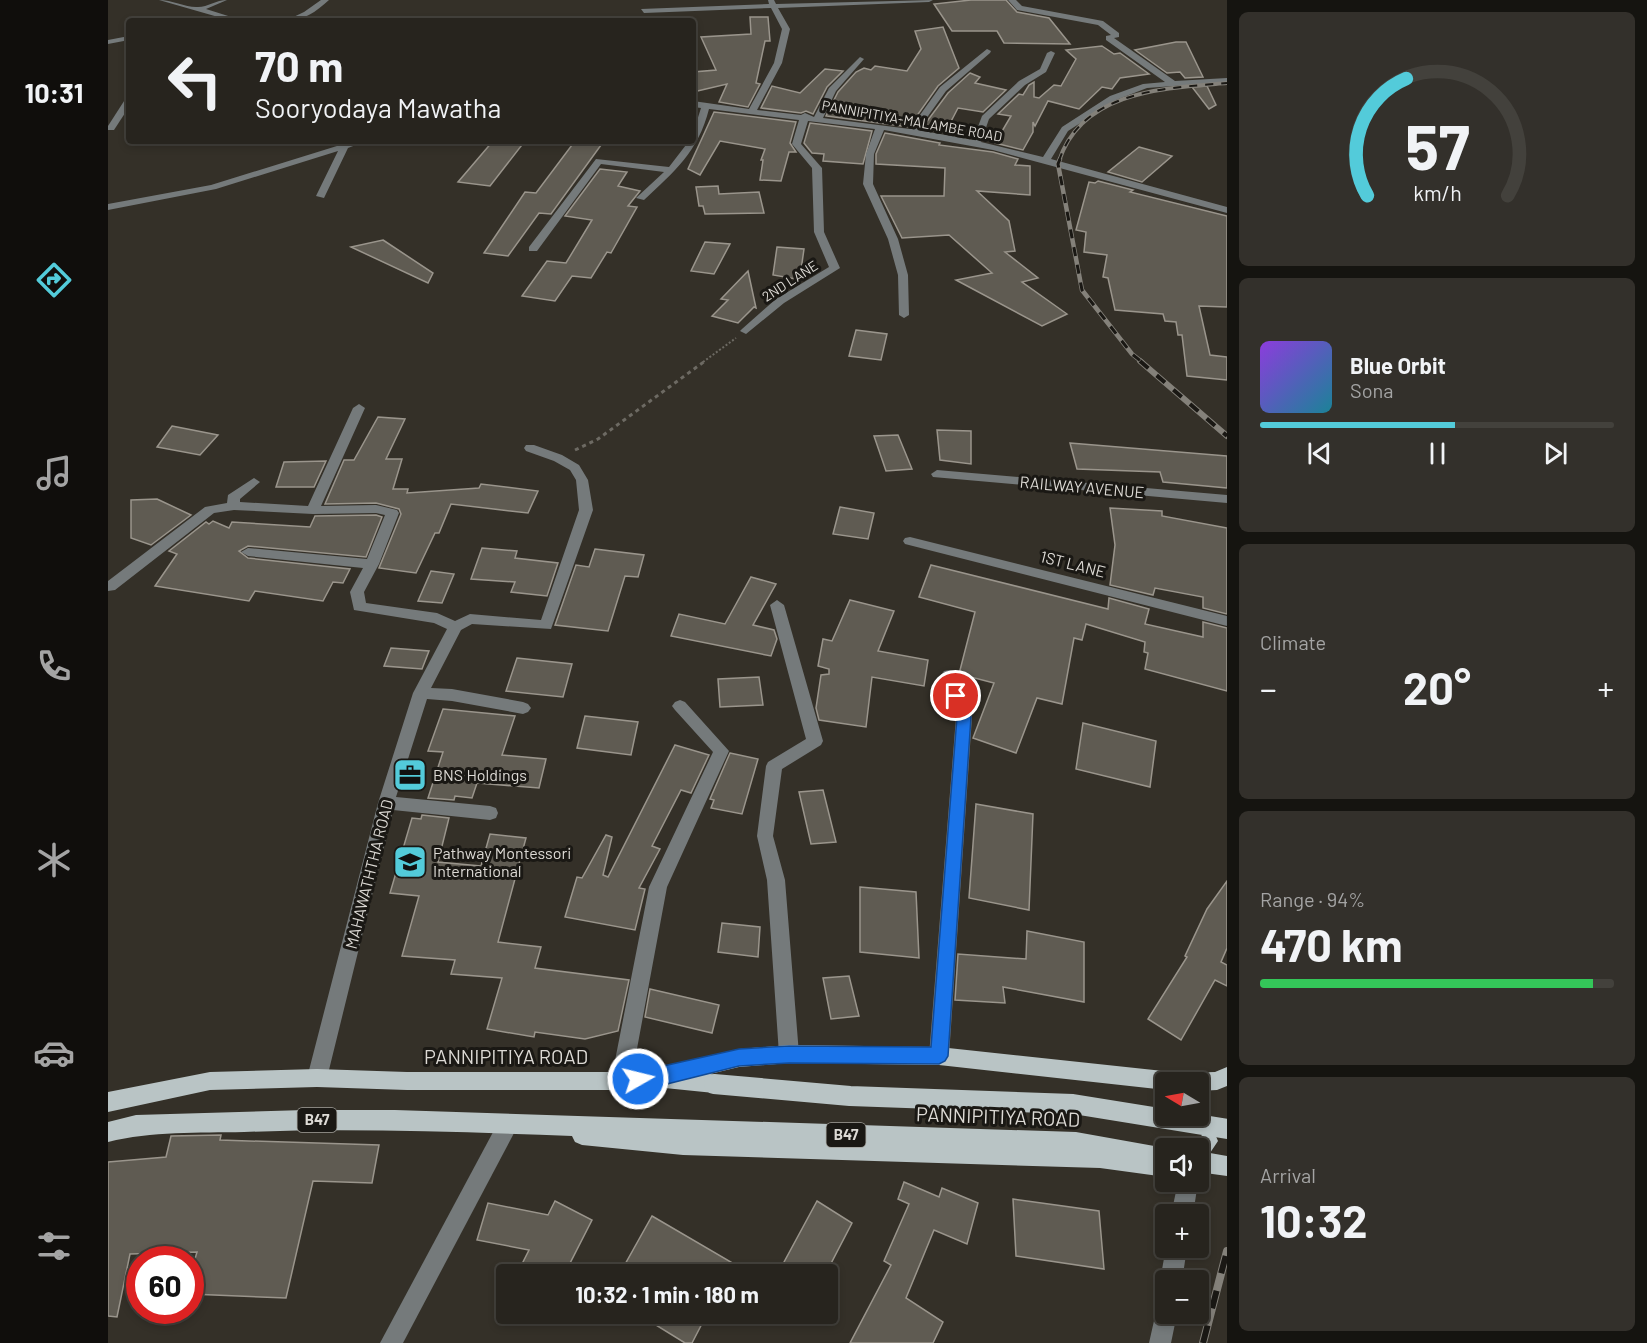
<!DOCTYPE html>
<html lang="en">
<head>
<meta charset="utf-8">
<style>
	:root { --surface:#27241e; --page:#33302b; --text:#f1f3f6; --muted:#a4a4a4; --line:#43413c; --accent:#53cbda }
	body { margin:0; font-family:Barlow,sans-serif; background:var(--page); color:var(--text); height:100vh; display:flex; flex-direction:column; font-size:22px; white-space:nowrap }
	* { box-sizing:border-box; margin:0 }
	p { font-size:20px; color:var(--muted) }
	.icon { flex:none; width:33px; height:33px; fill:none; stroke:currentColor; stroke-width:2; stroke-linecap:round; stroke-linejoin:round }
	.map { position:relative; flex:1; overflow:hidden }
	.panel { display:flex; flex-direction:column; gap:12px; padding:12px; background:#151410; width:420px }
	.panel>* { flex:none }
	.top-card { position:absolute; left:18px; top:18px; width:570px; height:126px; border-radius:6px; box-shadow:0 3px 9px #0003,0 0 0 2px var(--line); background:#27241e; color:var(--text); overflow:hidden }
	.needle { width:39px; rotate:280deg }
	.controls { position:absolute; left:1047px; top:1072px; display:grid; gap:12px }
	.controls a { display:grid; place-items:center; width:54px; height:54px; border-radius:6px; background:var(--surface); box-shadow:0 3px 9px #0003,0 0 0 2px var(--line); font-size:30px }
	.speed { position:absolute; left:18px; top:1246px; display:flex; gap:12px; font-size:30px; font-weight:700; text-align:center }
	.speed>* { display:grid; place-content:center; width:78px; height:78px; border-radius:50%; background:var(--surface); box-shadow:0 3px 9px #0003,0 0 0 2px var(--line); line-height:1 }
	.speed .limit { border:9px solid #d22; background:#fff; color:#111 }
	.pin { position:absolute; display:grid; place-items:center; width:51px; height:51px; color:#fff; margin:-26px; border:3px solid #fff; border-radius:50%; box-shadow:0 2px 6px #0007 }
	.me { position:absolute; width:66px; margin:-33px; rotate:82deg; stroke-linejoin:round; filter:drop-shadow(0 0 4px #0008) }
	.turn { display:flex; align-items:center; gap:21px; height:126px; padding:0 30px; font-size:27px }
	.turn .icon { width:78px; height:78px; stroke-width:2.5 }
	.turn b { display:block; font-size:42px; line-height:51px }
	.big { font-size:45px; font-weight:700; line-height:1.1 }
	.panel .tile { flex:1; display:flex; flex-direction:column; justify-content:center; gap:9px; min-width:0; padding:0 21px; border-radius:9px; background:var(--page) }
	.panel .dial { align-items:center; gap:0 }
	.dial svg { height:156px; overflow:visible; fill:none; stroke:var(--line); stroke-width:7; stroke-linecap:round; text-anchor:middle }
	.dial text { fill:var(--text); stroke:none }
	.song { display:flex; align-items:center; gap:18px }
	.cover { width:72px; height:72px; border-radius:9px; background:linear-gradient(135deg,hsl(270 70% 55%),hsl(190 70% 35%)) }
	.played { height:6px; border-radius:3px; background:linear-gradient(90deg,var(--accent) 55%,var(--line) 55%) }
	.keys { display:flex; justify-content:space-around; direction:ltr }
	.heat { display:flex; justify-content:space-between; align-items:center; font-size:33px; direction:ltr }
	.charge { height:9px; border-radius:4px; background:linear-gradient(90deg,#34c759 94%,var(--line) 0) }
	.trip { position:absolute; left:388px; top:1264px; width:342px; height:60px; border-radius:6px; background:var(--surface); box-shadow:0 3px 9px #0003,0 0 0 2px var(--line); font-weight:700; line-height:60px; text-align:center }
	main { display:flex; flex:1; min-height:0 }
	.tab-bar { display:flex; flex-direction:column; width:108px; justify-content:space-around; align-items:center; background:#100e0c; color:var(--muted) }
	.tab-bar .icon { width:42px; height:42px }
	.tab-bar .active { color:var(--accent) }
	.tab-bar b { font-size:27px; color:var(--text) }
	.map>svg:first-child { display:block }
	.building { fill:#5f5b52; stroke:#9a958c; stroke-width:1.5 }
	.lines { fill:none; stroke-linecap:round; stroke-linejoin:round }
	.path-far1 { stroke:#6d6a63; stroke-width:2; stroke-dasharray:2 2; stroke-linecap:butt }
	.path { stroke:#6d6a63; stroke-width:3; stroke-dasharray:4 4; stroke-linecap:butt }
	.minor { fill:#757a7b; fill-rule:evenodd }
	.major { fill:#b9c4c5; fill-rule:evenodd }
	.rail-far3-casing { stroke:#84817a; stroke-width:4 }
	.rail-far2-casing { stroke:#84817a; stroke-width:4.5 }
	.rail-far1-casing { stroke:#84817a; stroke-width:6 }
	.rail-casing { stroke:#84817a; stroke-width:8 }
	.rail-far3 { stroke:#1a1814; stroke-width:2; stroke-dasharray:8; stroke-linecap:butt }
	.rail-far2 { stroke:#1a1814; stroke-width:3; stroke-dasharray:9; stroke-linecap:butt }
	.rail-far1 { stroke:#1a1814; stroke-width:4; stroke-dasharray:11; stroke-linecap:butt }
	.rail { stroke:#1a1814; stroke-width:6; stroke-dasharray:18; stroke-linecap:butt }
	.major-bridge { stroke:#b9c4c5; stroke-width:20 }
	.route { fill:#1a73e8; stroke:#114b97; stroke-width:1.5 }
	.labels { text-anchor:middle; stroke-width:6; stroke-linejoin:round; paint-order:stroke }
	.far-street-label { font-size:14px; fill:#dddad5; stroke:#1a1814 }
	.shield { fill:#1a1814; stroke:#a2a09b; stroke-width:1.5 }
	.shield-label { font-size:15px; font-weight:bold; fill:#dddad5 }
	.street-label { font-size:16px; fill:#dddad5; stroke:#1a1814 }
	.poi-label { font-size:16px; fill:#dddad5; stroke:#1a1814; text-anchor:start }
	.near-street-label { font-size:20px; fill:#dddad5; stroke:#1a1814 }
</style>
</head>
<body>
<main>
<nav class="tab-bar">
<b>10:31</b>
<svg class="icon active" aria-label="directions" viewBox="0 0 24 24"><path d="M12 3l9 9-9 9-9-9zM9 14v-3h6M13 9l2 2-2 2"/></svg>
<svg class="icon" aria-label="music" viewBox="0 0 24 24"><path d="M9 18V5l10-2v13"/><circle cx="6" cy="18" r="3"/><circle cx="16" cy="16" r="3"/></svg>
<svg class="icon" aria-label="phone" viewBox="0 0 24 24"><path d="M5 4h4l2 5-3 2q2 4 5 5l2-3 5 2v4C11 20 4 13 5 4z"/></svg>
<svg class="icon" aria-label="climate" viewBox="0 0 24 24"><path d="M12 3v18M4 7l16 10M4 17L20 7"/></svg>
<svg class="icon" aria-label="car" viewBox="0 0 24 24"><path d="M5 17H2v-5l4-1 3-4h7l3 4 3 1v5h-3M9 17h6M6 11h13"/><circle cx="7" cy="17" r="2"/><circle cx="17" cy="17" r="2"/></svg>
<svg class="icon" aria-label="filters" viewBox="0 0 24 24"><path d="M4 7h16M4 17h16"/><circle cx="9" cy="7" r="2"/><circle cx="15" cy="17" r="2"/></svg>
</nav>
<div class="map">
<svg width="1119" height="1343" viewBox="0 0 1119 1343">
	<rect width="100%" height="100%" fill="#343028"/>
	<!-- building -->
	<g class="building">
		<path d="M863,0H898L909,12L941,18L962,44L896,43L889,31H844L826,4Z"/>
		<path d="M642,17H660L662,41H657L648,83L652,84L640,107L611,102L619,84L585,92V72L608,70L593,37L643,34Z"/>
		<path d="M835,27L851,68L830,86L801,127L718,116L730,92L748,72L756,68L763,70L767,66L799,71L813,49L807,31Z"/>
		<path d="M1068,42H1078L1095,77L1077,78L1072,72L1059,73L1027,50Z"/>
		<path d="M994,46L1006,54L1012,53L1041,74L1012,78L1004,89L994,87L971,109L940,101L927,126L925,122V132L915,150L887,143L903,116L890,114L911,94L915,95L921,85L926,82V97L931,98L946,85L953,86L968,59L958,50Z"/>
		<path d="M717,69L735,71L719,87L705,114L698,111L693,113L653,108L664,86L692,93Z"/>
		<path d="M862,73L872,77L867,83L898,90L875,112L850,108L837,133L814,128L840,93Z"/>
		<path d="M1099,86L1108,105L1101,109L1084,87Z"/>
		<path d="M606,112L688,122L682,143L688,152H681L673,181L652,180L655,160H653L657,149L612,141L592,175L580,169Z"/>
		<path d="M702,123L764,131L755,164L715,161L716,154L704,153L696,143Z"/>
		<path d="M777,133L832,143L831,145L885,152L910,159L907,165L922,166V195L869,191L901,221L907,251L897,252L930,278L914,282L959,314L934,326L848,280L884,273L841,235L794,238L773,196H836L837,168L768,164V154Z"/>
		<path d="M385,141H417L382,186L350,182Z"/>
		<path d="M467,141H496L443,214L431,213L400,256L376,253L417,192L428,193Z"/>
		<path d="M1031,147L1064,156L1034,182L1000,172Z"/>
		<path d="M492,169L519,172L510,186L532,191L520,206L529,207L503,253L499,252L483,278L464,276L447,301L414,296L439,261L458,263L484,220L457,216Z"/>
		<path d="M990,181L1025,190L1022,192L1119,216V307L1091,306L1102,355L1119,357V380L1079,376L1074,335H1070L1068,322L1057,321L1055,314L1007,310L1000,278L995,277L999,255L976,252L978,232L968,230L981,182L987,183Z"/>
		<path d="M610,186L611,194L651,192L656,213L597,214L595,206H591L588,187Z"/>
		<path d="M275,240L325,273L320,283L243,247Z"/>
		<path d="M597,242L622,244L606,274L583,271Z"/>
		<path d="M669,247L696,249L693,270L688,279L665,275Z"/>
		<path d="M640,271L648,308L646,307L630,323L604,316L620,300L613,299Z"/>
		<path d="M748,330L779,334L773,360L741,356Z"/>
		<path d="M270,417L297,419L278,459H294L285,489H300L299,493L371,488L373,484L430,491L420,513L343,504L331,533H327L308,573L271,568L293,514L291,509L268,503L217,504L236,460H246Z"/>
		<path d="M64,426L110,435L92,455L49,447Z"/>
		<path d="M829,430L863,431V464L832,460Z"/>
		<path d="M790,435L804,469L778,471L766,436Z"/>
		<path d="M962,443L1119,456V488L1055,482L1052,472L969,469Z"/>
		<path d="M218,461L206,487H168L176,462Z"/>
		<path d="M49,499L83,515L43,545L23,538V500Z"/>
		<path d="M732,507L766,513L760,539L725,534Z"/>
		<path d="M1002,508L1054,511V516L1119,528V614L1095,608V597L1047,588L1045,595L1002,585L1007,545Z"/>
		<path d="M268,515L274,517L258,557L140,546L131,551L140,558L242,569L235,583L225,582L215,601L147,591L141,601L47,586L69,554L61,551L98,522L101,524L105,521L121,528L124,522L202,527L207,516Z"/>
		<path d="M374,548L409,551L407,558L450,563L439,596L403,592L407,582L363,579Z"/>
		<path d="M487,549L536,555L530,577L517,576L500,631L447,625L468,565L481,567Z"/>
		<path d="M823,565L1000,609L1001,598L1041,609L1037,624L1095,637V622L1119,628V691L1037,669L1040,653L1036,652L1037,642L978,624L974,640L966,638L954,704L929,698L908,753L865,738L886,683L851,674L867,612L811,597Z"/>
		<path d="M323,571L346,574L334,603L310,601Z"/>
		<path d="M643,577L668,584L645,625L666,630L669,639L663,656L563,636L571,614L617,624Z"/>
		<path d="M742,600L786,611L770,651L820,660L816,686L764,677L758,727L711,720L708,708L713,675L721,674V669L710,666L715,639L724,641Z"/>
		<path d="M283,648L321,651L314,669L276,666Z"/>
		<path d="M409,658L464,664L455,697L398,691Z"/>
		<path d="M651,677L655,705L612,707L610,679Z"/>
		<path d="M335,709L407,716L394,755L438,759L431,788L369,783L364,798L347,796L346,800L320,798L335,752L320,751Z"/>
		<path d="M477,716L530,722L523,755L469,748Z"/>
		<path d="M975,723L1048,741L1042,787L968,769Z"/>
		<path d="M567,745L601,755L583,793L573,790L544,846L552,849L531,888L537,889L527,930L457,917L469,877L474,878L498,835L504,837L495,875L500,877Z"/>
		<path d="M622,753L650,759L634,814L603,808L606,800L602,799Z"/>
		<path d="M715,790L728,842L703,844L691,792Z"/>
		<path d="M868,804L925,814L921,910L861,898Z"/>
		<path d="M314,815L341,818L330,862L373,866L382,834L418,838L390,942L433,947L427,968L521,980L510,1031L477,1039L427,1032L426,1037L379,1029L394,978L343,974L347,960L294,956L311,896L282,893L304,818L313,819Z"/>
		<path d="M1119,881V948L1113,962L1119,965V986L1107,980L1073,1040L1040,1019L1079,957L1077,956L1099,909Z"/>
		<path d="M752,887L808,892L811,958L752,952Z"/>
		<path d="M614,923L652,927L650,957L610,952Z"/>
		<path d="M919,931L976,942V1002L895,987L897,1003L847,1000L850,954L918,959Z"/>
		<path d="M741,976L751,1016L723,1019L715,978Z"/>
		<path d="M542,989L611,1005L604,1033L537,1017Z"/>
		<path d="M113,1135L112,1140L271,1145L264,1183L205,1181L178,1298L82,1294V1276L89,1252L22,1254L9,1317L0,1316V1162L58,1157L63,1136Z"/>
		<path d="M796,1182L831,1197L834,1188L870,1203L859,1244L826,1230L798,1298L835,1322L825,1343H742L783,1265L776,1261L801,1204L790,1199Z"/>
		<path d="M905,1199L991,1211L996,1269L908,1256Z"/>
		<path d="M447,1201L484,1220L456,1275H434L414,1264L421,1250L369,1240L380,1203L440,1215Z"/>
		<path d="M709,1201L744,1223L717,1275H669Z"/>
		<path d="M544,1216L645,1275H511Z"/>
		<path d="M530,1314H599L584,1343H577Z"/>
	</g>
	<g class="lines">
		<!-- path-far1 -->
		<path class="path-far1" d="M595,362L628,338"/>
		<!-- path -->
		<path class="path" d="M467,450L490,439L597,361"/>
		<!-- minor -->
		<g class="minor">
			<path d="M51,0C64,0 79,8 90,7C100,7 108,0 119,0L98,9L136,21H124Z"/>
			<path d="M213,0H221C208,12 195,21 177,21L196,12Z"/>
			<path d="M660,0H666L668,4L825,0L821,2L670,8L682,29L674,63L649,110L693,115L697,113L706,117L721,88L752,57L756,59L728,91L715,118L802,129L832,87L879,49L883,51L882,53L838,91L810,130L865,140L874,116L911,81L932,69L939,53L943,51L947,53L938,72L917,85L881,119L873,142L935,157L954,127L1002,96L1035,84L1057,82L998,40V36L1003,35L990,25L909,10L900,0H908L914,6L995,21L1011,33V37L1006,38L1067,81L1119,78V82L1039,88L1008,100L960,131L943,159L1119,207V213L885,150L776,130L766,154L765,184L790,239L800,275L801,315L796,318L791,315L790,275L780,239L755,184L758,154L767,129L700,121L693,144L714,168L716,232L732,268L676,303L638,334L632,331L634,329L668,299L721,267L706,232L704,168L684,144L691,120L601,109C590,152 567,171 536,200L528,198L556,172L493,164L429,251H421V247L488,159L561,167L581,141H585V133L593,108L585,107V101L641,109L666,63L674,29L663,8L536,13L533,9L661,4Z"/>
			<path d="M21,36V40L0,44V40Z"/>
			<path d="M18,98H21V107L6,130H0V126Z"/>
			<path d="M245,141H258L240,148L216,198L208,196L230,151L108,189L0,210V204L103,185Z"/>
			<path d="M251,404L257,408L213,506L268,505L289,510L291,513L271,564L256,592L258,603L329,613L347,621L362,614L433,620L471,510L468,480L462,470L446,461L418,451L416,448L418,445H426L454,455L471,465L480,480L485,510L443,629L364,624L353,630L323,688L344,689L415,702L420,704L423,708L420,712L415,714L344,701L319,699L288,797L382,806L388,808L390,813L388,818L382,820L285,810L219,1078L216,1085L209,1087L202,1085L199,1078L270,803L305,693L339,629L326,623L246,610L242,592L255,568L140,556L133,552L140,548L259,559L277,515L268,513L205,514L126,510L106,513L7,590L0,591V581L97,507L119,503L120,495L146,478L152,482L132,499V502L200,506L245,408Z"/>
			<path d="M829,470L1119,495V503L825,477L823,474Z"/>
			<path d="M802,537L1119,616V626L797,544L795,541L797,538Z"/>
			<path d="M669,600L676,605L715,741L713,745L674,769L665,836L677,880L691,1054L688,1060L681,1063L674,1060L671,1054L659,880L649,836L658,766L660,762L698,739L662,605Z"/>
			<path d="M841,670L846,671L849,675L864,717L841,1056L838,1062L831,1065L824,1062L821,1056L848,717L833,675L836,671Z"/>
			<path d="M572,700L577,702L621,751L559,887L523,1081L520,1088L513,1090L506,1088L503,1081L541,887L605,752L567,710L564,706L567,702Z"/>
			<path d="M398,1118L405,1121L408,1128L405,1135L295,1343H272L391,1121Z"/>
			<path d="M1070,1182H1090L1085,1215H1063Z"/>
			<path d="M1058,1247L1079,1248L1074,1281H1058V1290L1052,1281Z"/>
			<path d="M1058,1300V1314H1069L1063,1343H1041L1050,1303Z"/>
		</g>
		<!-- major -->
		<g class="major">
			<path d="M681,1045L831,1047L1074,1073L1107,1072L1119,1067V1086L1109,1090L1090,1091V1083H1058V1090L831,1065L681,1063L631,1067L602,1074L613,1077L616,1084L613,1091L606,1093L547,1087L513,1090H299L209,1087L102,1090L0,1112V1092L102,1072L209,1069L299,1072H513L552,1069L631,1049Z"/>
			<path d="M197,1110H287L968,1132L1063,1149H1058V1177L992,1168L575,1155L474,1145L467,1142L464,1136C355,1132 245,1128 136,1132C90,1133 44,1131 0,1142V1122L28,1115Z"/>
			<path d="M1100,1131L1107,1134L1110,1141L1102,1153L1119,1156V1176L1090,1172V1149H1080L1083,1143Z"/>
		</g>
		<defs>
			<path id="rail-far3" d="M951,161C974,90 1058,88 1119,83"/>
			<path id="rail-far2" d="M952,159L950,164L974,290L1024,354L1034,362"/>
			<path id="rail-far1" d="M1032,361L1119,436"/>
			<path id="rail" d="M1095,1343L1119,1251"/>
		</defs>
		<!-- rail-far3 casing -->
		<use href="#rail-far3" class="rail-far3-casing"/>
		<!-- rail-far2 casing -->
		<use href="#rail-far2" class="rail-far2-casing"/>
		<!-- rail-far1 casing -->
		<use href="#rail-far1" class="rail-far1-casing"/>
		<!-- rail casing -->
		<use href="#rail" class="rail-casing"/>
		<!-- rail-far3 -->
		<use href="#rail-far3" class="rail-far3"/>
		<!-- rail-far2 -->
		<use href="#rail-far2" class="rail-far2"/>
		<!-- rail-far1 -->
		<use href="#rail-far1" class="rail-far1"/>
		<!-- rail -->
		<use href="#rail" class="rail"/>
		<!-- major-bridge -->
		<path class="major-bridge" d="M606,1084L742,1096L965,1104L1119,1129"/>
	</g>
	<!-- route -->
	<path class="route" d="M848,691L855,696L863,717L840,1056L837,1061L831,1064L681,1063L631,1066L547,1087L530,1088L524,1085L521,1079L524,1073L631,1049L681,1046L823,1047L849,717L841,696Z"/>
	<!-- icons -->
	<defs>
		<symbol id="office-square" viewBox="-11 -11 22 22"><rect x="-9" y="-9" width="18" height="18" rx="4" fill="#53cbda" stroke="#1a1814"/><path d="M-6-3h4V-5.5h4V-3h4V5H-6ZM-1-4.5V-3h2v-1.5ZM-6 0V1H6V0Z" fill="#111"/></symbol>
		<symbol id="school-square" viewBox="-11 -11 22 22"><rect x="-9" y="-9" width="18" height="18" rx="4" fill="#53cbda" stroke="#1a1814"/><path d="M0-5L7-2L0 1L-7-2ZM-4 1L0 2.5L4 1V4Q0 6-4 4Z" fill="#111"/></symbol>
	</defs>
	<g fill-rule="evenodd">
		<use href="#office-square" x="283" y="756" width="38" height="38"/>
		<use href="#school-square" x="283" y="843" width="38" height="38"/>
	</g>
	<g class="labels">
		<!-- far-street labels -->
		<g class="far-street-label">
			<text transform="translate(804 121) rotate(10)" y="5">PANNIPITIYA-MALAMBE ROAD</text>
			<text transform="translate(682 281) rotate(-33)" y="5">2ND LANE</text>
		</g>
		<!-- shield labels -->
		<g class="shield">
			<rect x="189.5" y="1108" width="39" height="24" rx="4.5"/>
			<rect x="718.5" y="1123" width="39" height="24" rx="4.5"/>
		</g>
		<g class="shield-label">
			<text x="209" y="1125">B47</text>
			<text x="738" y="1140">B47</text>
		</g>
		<!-- street labels -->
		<g class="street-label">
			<text transform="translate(974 487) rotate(5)" y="6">RAILWAY AVENUE</text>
			<text transform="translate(965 564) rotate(14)" y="6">1ST LANE</text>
			<text transform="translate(261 874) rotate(-76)" y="6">MAHAWATHTHA ROAD</text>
		</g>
		<!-- poi labels -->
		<g class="poi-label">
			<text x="325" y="781">BNS Holdings</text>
			<text x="325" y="859">Pathway Montessori<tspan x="325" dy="18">International</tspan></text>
		</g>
		<!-- near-street labels -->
		<g class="near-street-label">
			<text x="398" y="1064">PANNIPITIYA ROAD</text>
			<text transform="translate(890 1117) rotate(2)" y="7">PANNIPITIYA ROAD</text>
		</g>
	</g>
</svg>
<div class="controls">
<a><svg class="needle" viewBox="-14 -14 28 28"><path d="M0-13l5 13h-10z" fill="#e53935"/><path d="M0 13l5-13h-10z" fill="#a4a4a4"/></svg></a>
<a><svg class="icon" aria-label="sound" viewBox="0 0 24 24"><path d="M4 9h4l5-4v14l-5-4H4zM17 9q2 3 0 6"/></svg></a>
<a>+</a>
<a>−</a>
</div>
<div class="speed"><div class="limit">60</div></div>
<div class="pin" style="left:848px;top:696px;background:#d93025"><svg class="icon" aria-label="arrive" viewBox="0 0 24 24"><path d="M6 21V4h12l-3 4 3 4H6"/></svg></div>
<svg class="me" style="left:530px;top:1079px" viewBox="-20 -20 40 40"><circle r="17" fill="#1a73e8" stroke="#fff" stroke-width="3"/><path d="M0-11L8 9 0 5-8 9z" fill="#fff"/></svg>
<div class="trip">10:32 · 1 min · 180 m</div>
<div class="top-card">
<div class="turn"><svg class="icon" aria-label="left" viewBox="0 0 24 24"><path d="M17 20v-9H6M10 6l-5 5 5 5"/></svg><div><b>70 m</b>Sooryodaya Mawatha</div></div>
</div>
</div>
<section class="panel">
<div class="tile dial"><svg viewBox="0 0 100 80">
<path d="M14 69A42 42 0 1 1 86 69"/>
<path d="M14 69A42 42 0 0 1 34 9" stroke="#53cbda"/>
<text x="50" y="56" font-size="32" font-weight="700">57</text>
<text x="50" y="72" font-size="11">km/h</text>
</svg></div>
<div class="tile">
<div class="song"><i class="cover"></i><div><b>Blue Orbit</b><p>Sona</p></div></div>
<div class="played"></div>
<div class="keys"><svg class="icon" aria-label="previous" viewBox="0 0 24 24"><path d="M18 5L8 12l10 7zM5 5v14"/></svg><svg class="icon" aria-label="pause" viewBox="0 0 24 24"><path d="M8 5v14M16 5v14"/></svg><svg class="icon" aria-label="next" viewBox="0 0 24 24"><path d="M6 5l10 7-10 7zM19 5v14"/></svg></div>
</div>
<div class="tile"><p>Climate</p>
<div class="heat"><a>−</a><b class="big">20°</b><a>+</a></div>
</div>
<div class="tile"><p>Range · 94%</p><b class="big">470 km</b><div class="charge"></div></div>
<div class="tile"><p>Arrival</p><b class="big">10:32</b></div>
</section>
</main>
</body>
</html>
